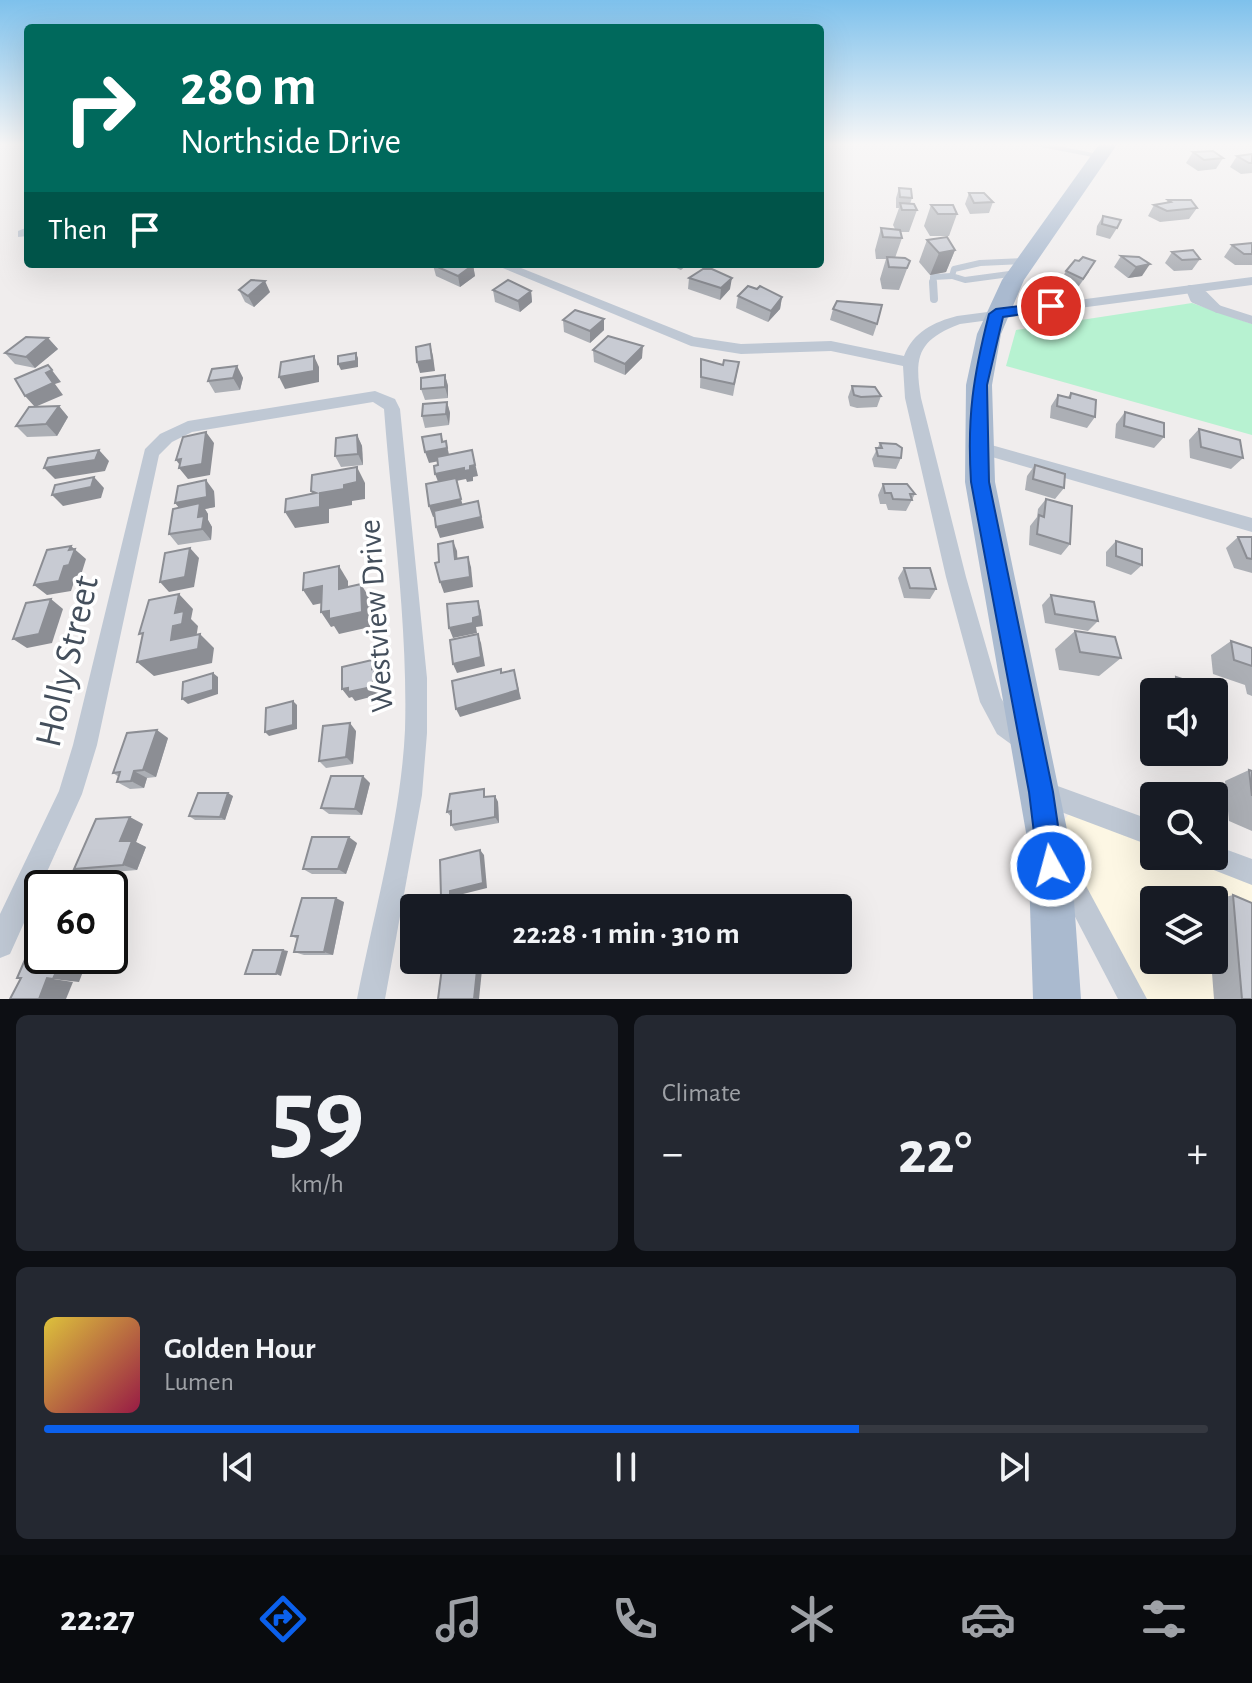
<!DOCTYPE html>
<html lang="en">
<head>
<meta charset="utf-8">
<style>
	:root { --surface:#171b24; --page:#242831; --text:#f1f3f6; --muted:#9ea1a6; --line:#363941; --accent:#0b60ec }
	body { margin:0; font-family:"Alegreya Sans",sans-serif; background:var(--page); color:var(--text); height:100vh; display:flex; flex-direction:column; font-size:30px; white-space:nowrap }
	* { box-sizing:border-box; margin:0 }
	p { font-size:26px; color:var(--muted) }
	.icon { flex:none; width:44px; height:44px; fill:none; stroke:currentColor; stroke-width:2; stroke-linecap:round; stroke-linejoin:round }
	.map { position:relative; height:999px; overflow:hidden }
	.panel { display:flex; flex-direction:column; gap:16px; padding:16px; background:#0d0f14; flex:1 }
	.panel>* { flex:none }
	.guide { position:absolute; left:24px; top:24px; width:800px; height:244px; border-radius:8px; box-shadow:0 8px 32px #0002; background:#00695c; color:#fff; overflow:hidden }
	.tools { position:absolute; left:1140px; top:678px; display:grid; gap:16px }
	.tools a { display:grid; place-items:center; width:88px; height:88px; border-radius:8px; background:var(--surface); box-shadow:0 8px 32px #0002; font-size:40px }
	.speed { position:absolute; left:24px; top:870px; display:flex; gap:16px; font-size:40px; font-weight:700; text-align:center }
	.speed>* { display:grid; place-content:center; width:104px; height:104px; border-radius:50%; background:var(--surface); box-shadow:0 8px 32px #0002; line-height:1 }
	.speed .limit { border:4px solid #111; border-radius:12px; background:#fff; color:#111 }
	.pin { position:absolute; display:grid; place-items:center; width:68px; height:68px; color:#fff; margin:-34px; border:4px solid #fff; border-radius:50%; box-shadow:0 2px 8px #0007 }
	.me { position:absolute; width:88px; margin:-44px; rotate:353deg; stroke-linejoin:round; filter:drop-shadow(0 0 6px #0008) }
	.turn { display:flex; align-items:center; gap:28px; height:168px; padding:0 24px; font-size:36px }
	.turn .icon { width:104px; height:104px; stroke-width:2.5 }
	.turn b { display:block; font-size:56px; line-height:68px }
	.then { display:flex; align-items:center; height:76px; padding:0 24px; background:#0003; gap:16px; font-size:30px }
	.big { font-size:60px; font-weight:600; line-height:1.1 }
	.panel .tile { flex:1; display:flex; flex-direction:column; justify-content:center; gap:12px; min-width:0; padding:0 28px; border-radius:12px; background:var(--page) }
	.panel .dial { align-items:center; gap:0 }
	.dial b { font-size:104px; line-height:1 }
	.song { display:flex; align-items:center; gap:24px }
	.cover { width:96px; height:96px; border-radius:12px; background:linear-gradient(135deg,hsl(50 70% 55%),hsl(340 70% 35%)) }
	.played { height:8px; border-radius:4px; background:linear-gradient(90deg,var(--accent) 70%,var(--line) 70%) }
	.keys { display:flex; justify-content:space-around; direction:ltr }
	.heat { display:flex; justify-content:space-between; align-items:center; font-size:44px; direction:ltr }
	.panel .tiles { flex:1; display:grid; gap:16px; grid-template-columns:1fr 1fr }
	.tile:last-child { grid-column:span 2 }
	.trip { position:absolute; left:400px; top:894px; width:452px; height:80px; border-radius:8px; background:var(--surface); box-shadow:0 8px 32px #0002; font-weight:600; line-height:80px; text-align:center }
	.tab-bar { display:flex; height:128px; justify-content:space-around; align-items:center; background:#090b0e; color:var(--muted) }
	.tab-bar .icon { width:56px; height:56px }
	.tab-bar .current { color:var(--accent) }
	.tab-bar b { font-size:36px; color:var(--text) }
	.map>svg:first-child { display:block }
	.commercial { fill:#fdf7e4; fill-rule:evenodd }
	.green { fill:#b7f2d1 }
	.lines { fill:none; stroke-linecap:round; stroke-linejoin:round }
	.lane-far1 { stroke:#bfc8d4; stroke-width:6 }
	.lane { stroke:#bfc8d4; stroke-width:8 }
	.street { fill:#bfc8d4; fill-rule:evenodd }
	.primary { fill:#aabacf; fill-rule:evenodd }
	.wall { fill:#acafb5 }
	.shaded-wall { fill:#8c8e94 }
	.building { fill:#c8cbd3; stroke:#8c8e94; stroke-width:2 }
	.route { fill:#0b60ec; stroke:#073e99; stroke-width:2 }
	.labels { text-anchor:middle; stroke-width:7; stroke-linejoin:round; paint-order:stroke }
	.street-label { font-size:32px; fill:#444f5c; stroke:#fff }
	.near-street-label { font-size:38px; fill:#444f5c; stroke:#fff }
</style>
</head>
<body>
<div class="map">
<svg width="1252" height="999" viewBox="0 0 1252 999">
	<rect width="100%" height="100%" fill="#f0eded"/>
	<!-- commercial -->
	<path class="commercial" d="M1077,814L1154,843V856H1186L1252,882V999H1142L1083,884L1071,853L1062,823L1068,815ZM1154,900H1214V960H1154Z"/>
	<!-- green -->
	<path class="green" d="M1192,303L1252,324V435L1006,366L1016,330Z"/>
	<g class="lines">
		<!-- lane-far1 -->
		<g class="lane-far1">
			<path d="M1017,273L965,280L952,276L954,269L980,263L1025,261"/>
			<path d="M933,284V277L952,276"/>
		</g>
		<!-- lane -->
		<g class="lane">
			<path d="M933,282L934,299"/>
			<path d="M1190,289L1204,295L1218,309L1194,299Z"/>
			<path d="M1218,309L1252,320"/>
		</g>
		<!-- street -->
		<g class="street">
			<path d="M1020,143H1043L1108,156L1103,159Z"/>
			<path d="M28,227V236L18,237V231Z"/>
			<path d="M493,264H511L694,337L741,344L831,341L904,356C913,332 934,322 957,316L1252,277V285L960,324C918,340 914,356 921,398L966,577L1001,698L1013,718L1034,735L1038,743L1034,751L1026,755L997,734L980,702L946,577L905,398L903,366L831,351L741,354L691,346Z"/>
			<path d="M375,391L395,399L400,409L427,678V733L422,795L385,999H357C374,913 401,817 405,730C408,626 392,514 384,409L373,402L192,432L172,442L159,455L97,745L82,794L10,954L0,958V914L59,791L73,745L145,449L160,434L188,421Z"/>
			<path d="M977,441L1252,518V532L971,451L969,447L971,443Z"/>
			<path d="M1041,780L1154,821V847L1032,801L1029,792L1032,783Z"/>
			<path d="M1214,845L1252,859V885L1201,865L1197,856H1214Z"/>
			<path d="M1062,854L1071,858L1147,999H1118L1049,867L1053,858Z"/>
		</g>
		<!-- primary -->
		<path class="primary" d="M1100,143H1118L1024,280L1001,334L992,385L995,482L1070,844L1081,999H1033L1028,844L965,482L966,385L977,334L1002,280Z"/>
	</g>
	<!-- wall -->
	<g class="wall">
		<path d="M1193,152L1223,158L1216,169L1198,171L1186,163Z"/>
		<path d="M1252,154V173L1241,174L1230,167L1237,156Z"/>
		<path d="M899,188L912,198L910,204L917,210L909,232H900L902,238L895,258L910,261L899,290L882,289L880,279L886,259H876L875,250L881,228L895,229L893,225L899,208H896V198Z"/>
		<path d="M969,193L993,202L989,213L970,214L965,204Z"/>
		<path d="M1168,200L1197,208L1189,219L1160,222L1148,216L1154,205L1166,203Z"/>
		<path d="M931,205L957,214L949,236H930L924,226Z"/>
		<path d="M1103,216L1117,228L1110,239L1096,235L1097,226Z"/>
		<path d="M927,240L955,250L946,272L930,275L919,262Z"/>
		<path d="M1252,243V265H1235L1224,257L1232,245Z"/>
		<path d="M1172,252L1200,259L1192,270L1174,271L1165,263Z"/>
		<path d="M1121,256L1139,257L1142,276L1128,278L1114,267Z"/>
		<path d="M667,264H688L681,270Z"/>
		<path d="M433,265H473L475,276L460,287L436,276Z"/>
		<path d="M1066,271L1089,272L1076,290L1060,282Z"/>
		<path d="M689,278L730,289L720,300L688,289Z"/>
		<path d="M239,290L270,292L254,307L245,302Z"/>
		<path d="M493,290L531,291L532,302L520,312L495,302Z"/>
		<path d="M738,296L782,297L780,309L768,322L736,308Z"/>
		<path d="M833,309L877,324L873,336L830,320Z"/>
		<path d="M563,320L604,330L590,343L564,332Z"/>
		<path d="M48,338L58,349L35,368L15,364L5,353Z"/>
		<path d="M593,350L642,358L625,375L594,362Z"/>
		<path d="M701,359L723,365L739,362L733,396L700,388Z"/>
		<path d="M237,366L243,378L240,390L215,393L208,381Z"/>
		<path d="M445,375L448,386V398L425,400L421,389Z"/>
		<path d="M852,386L881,396L877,407L857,408L850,406L848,397Z"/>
		<path d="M1071,393L1095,417L1087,428L1050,418L1051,406L1058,395L1068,397Z"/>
		<path d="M447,402L450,413L449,425L425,428L422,416Z"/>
		<path d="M59,406L68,417L57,436L27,437L16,426Z"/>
		<path d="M1125,412L1164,437L1154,448L1115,438L1116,424Z"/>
		<path d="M1199,429L1243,458L1231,469L1190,458L1189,440Z"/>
		<path d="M357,435L362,446L363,465L341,467L335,456Z"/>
		<path d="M880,443L901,458L896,469L874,467L872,459Z"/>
		<path d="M1035,465L1064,488L1055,499L1025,490L1027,476Z"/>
		<path d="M883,484L915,494L906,511L888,510L886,504H880L878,495Z"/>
		<path d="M214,491L215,507L205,509L208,514V520L212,527L211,540L178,545L169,534L179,508Z"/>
		<path d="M1046,499L1070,544L1061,555L1029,545L1030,526L1037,517L1038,509Z"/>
		<path d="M1238,537H1252V573L1234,568L1226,548Z"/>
		<path d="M1116,541L1142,565L1131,575L1106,566V552Z"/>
		<path d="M904,568L936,589L930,599L904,598L898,578Z"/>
		<path d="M1051,595L1098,621L1088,631L1045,623L1042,605Z"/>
		<path d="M1075,631L1121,658L1099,676L1059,670L1055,649Z"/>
		<path d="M1231,641L1252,648V696L1247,694L1245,685L1213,674L1211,655Z"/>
		<path d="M1176,677L1206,692H1163V685Z"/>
		<path d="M356,731L353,764L326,768L319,761Z"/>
		<path d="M168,738L156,777L147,778L144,788L130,789L117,782L119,777L113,773Z"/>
		<path d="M1249,770L1252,771V831L1229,821L1225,781Z"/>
		<path d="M370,783L362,815L329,814L321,808Z"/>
		<path d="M233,796L225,820H195L189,816Z"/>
		<path d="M495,796L498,802L499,823L455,831L451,825V817L447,812L487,797Z"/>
		<path d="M143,824L136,842L146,847L137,870L90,874L74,869Z"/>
		<path d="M357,843L346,874H312L303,869Z"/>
		<path d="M1233,895L1252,999H1214L1211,960H1214V900Z"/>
		<path d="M344,902L333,955H304L294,952L298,939L291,936Z"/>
	</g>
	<!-- shaded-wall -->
	<g class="shaded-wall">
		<path d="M955,250L946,272L930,275L939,253Z"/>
		<path d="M1150,264L1142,276L1128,278L1136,267Z"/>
		<path d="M473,265L475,276L460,287L458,276Z"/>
		<path d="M732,278L730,289L720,300L721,288Z"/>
		<path d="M265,281L270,292L254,307L248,296Z"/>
		<path d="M531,291L532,302L520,312L518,301Z"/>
		<path d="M782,297L780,309L768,322L771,311Z"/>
		<path d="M604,319V330L590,343V331Z"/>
		<path d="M48,338L58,349L35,368L26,357Z"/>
		<path d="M430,344L433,356L435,371L420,373L417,362Z"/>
		<path d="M643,346L642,358L625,375V364Z"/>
		<path d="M356,353L358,358V367L341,370L338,364Z"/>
		<path d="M314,356L319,367V382L285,389L279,377Z"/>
		<path d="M48,365L61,382L55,384L63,395L35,407L25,396L46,373Z"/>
		<path d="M237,366L243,378L240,390L233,378Z"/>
		<path d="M445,375L448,386V398L445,387Z"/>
		<path d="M447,402L450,413L449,425L446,414Z"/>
		<path d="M59,406L68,417L57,436L46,424Z"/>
		<path d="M206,432L214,443L210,475L188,479L179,468H182L176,460Z"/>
		<path d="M441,434L444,445L446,441L450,459L429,463L425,452L442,442Z"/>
		<path d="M357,435L362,446L363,465L358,454Z"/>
		<path d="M99,450L109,461L105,471L55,479L44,468Z"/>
		<path d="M472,450L478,476L473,477V481L467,482L466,479L456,481L464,510L433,517L429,506L439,484L435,474L470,466Z"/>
		<path d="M357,467L365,483V499L352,501V505L329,509V523L295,528L285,512L320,493L344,485Z"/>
		<path d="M94,477L104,488L101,498L63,506L52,495Z"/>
		<path d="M206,480L214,491L215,507L205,509L208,514V520L212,527L211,540L202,529L184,514L175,503Z"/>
		<path d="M478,501L484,528L440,538L436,527Z"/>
		<path d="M453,541L457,551L458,570L455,559Z"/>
		<path d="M71,546L86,559L81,575L76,576L71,591L47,595L34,585L69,550Z"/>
		<path d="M190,548L199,558L194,587L169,592L160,582Z"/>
		<path d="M468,557L471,567L473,587L444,593L440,582Z"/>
		<path d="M339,566L348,581V604L339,589Z"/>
		<path d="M361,584L370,599V627L339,634L334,626L331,627L321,612L329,611Z"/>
		<path d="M322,586L332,601L313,605L303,590Z"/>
		<path d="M179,594L193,609L191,619L198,626L196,639L200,634L214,648L212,663L154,676L137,662L171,640Z"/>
		<path d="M51,599L63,609L52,643L27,648L13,639Z"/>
		<path d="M478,601L481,611L483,626L476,627L477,633L453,638L449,628L473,618Z"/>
		<path d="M478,634L481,643L485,666L457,673L453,664Z"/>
		<path d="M372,660L381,677L378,695L355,701L352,697L349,698L342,689L372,669Z"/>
		<path d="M514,670L521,699L460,717L456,709Z"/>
		<path d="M213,673L218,677V694L188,704L182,699Z"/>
		<path d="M293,701L297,705V729L269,736L265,732Z"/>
		<path d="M350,723L356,731L353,764L346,757Z"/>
		<path d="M157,730L168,738L156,777L143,770Z"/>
		<path d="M134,771L147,778L144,788L131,781Z"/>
		<path d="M363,776L370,783L362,815L355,809Z"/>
		<path d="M228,793L233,796L225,820L220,817Z"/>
		<path d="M495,796L498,802L499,823L495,817Z"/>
		<path d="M130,817L143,824L136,842L146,847L137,870L123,865L120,841Z"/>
		<path d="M349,837L357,843L346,874L338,869Z"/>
		<path d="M480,850L484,855L487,888L455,896V900L446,902L441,897L450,891Z"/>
		<path d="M336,898L344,902L333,955L324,952Z"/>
		<path d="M283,950L288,951L281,976L276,974Z"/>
		<path d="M63,956H89L79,982L53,979Z"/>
		<path d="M478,960H483L479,999H474Z"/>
		<path d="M47,978L73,982L66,999H39Z"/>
	</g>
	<!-- building -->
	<g class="building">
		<path d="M1213,151L1223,158L1204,160L1193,152Z"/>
		<path d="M1252,154V163H1249L1237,156Z"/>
		<path d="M899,188L911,189L912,198L900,197Z"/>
		<path d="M969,193H984L993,202L974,203Z"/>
		<path d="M1168,200H1191L1197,208L1167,211L1154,205L1171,202Z"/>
		<path d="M900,203L914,204L917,210H902Z"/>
		<path d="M931,205H953L957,214H938Z"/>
		<path d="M1103,216L1121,220L1117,228L1102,224Z"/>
		<path d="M881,228L900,230L902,238L883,237Z"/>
		<path d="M947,237L955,250L939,253L927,240Z"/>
		<path d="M1252,243V254H1244L1232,245Z"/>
		<path d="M1193,250L1200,259L1182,260L1172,252Z"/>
		<path d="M1121,256L1139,257L1150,264L1136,267Z"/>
		<path d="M887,257L905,258L910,261L907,268L889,267Z"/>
		<path d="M1083,257L1095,261L1083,279L1066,271L1075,260L1079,261Z"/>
		<path d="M435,264H471L473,265L458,276L433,265Z"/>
		<path d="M703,269H712L732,278L721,288L689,278Z"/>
		<path d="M251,280L265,281L248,296L239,290Z"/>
		<path d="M508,280L531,291L518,301L493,290Z"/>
		<path d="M748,286L757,289L760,286L782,297L771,311L738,296Z"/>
		<path d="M837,301L882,305L877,324L833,309Z"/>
		<path d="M575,310L604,319L590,331L563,320Z"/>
		<path d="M608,336L643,346L625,364L593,350Z"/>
		<path d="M26,337L48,338L26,357L5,353Z"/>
		<path d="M430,344L432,360L417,362L416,347Z"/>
		<path d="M356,353V361L338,364V356Z"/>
		<path d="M314,356V371L279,377L281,362Z"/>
		<path d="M701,359L723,365L724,360L739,362L734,384L701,377Z"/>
		<path d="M48,365L52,370L46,373L53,383L25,396L15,379Z"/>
		<path d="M237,366L233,378L208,381L212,369Z"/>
		<path d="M445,375V387L421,389V378Z"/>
		<path d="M852,386L875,387L881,396L861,397L854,395Z"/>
		<path d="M1071,393L1096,400L1095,417L1057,406L1058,395L1070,398Z"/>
		<path d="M447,402L446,414L422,416L423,404Z"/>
		<path d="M59,406L46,424L16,426L29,407Z"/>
		<path d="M1125,412L1164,423V437L1124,426Z"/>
		<path d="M1199,429L1240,440L1243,458L1201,447Z"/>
		<path d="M206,432L202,464L179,468L181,459L176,460L183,437Z"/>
		<path d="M441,434L442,442L446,441L447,448L425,452L422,437Z"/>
		<path d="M357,435L358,454L335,456L336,438Z"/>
		<path d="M880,443L896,444L902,448L901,458L878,456L876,448H882Z"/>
		<path d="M99,450L95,460L44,468L48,458Z"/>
		<path d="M472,450L475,465L470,466V470L464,471V468L435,474L434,466L438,465L437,457Z"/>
		<path d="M1035,465L1065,474L1064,488L1033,479Z"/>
		<path d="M357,467V482L344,485V489L320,493V507L285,512L286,499L316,493L311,491L312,475Z"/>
		<path d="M94,477L91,487L52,495L55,485Z"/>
		<path d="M456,478L461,499L429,506L426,484Z"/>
		<path d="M206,480L207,497L175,503L178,486Z"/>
		<path d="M883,484H907L915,494H910L912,500L893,499L891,493H885Z"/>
		<path d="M1046,499L1072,506L1070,544L1037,534L1039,515L1044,517Z"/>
		<path d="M478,501L481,517L436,527L434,511Z"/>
		<path d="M200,503L198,517L204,516L202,529L169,534L173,509Z"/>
		<path d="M1238,537H1252V559L1247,558Z"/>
		<path d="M453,541L455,559L468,557L470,577L440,582L435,563L439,562L438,544Z"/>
		<path d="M1116,541L1142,549V565L1116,556Z"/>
		<path d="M71,546L69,550L75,549L69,565L64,566L59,581L34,585L47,550Z"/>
		<path d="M190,548L185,577L160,582L165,553Z"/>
		<path d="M339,566V589L361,584L362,612L329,619V611L321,612L322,586L303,590L304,573Z"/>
		<path d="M904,568H930L936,589L910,588Z"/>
		<path d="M179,594L175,613L184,611L182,624L173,626L171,640L200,634L198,649L137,662L143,633L139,634L149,600Z"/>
		<path d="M1051,595L1094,602L1098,621L1055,614Z"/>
		<path d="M51,599L39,634L13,639L26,603Z"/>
		<path d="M478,601L480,616L473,618V623L449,628L447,604Z"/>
		<path d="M1075,631L1115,637L1121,658L1080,652Z"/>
		<path d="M478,634L481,657L453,664L450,640Z"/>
		<path d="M1231,641L1252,648V666L1234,660Z"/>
		<path d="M372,660V669L375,668L372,687L348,692V688L342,689V667Z"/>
		<path d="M501,669V673L514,670L518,690L456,709L452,681Z"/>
		<path d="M213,673V690L182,699L183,682Z"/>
		<path d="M1176,677L1206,687V692H1177Z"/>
		<path d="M293,701V725L265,732L266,708Z"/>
		<path d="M350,723L346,757L319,761L323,726Z"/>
		<path d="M157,730L143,770L134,771L131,781L117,782L120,772L113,773L127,733Z"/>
		<path d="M1249,770L1252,771V796Z"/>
		<path d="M331,776H363L355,809L321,808Z"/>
		<path d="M484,789V797L495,796V817L451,825V811L447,812L450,794Z"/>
		<path d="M198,793H228L220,817L189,816Z"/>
		<path d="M130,817L120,841H132L123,865L74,869L96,819Z"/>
		<path d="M312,837H349L338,869H303Z"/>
		<path d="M480,850L483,883L450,891V895L441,897L440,860Z"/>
		<path d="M1233,895L1252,903V999H1242Z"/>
		<path d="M302,898H336L324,952H294L298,936H291Z"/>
		<path d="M41,923L42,956H63L53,979L47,978L39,999H10L21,978H17Z"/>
		<path d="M253,950H283L276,974H245Z"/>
		<path d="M443,960H478L474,999H438Z"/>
	</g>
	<!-- sky -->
	<linearGradient id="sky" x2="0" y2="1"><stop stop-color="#7ec1ec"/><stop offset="0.51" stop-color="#f8f7f7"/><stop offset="1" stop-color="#f8f7f7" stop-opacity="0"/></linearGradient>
	<rect width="1252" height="283" fill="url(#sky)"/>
	<!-- route -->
	<path class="route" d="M1051,302L1056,303V309L1003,317L987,385L989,482L1053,792L1064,866L1061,876L1051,879L1042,876L1038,866L1029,792L971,482C967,417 973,377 989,314L996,309Z"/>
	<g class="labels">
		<!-- street labels -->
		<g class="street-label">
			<text transform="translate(375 616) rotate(-94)" y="11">Westview Drive</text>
		</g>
		<!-- near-street labels -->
		<g class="near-street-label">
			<text transform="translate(66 661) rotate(-77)" y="13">Holly Street</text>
		</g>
	</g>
</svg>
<div class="tools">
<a><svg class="icon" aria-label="sound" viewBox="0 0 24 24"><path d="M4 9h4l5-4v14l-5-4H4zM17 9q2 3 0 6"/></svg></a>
<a><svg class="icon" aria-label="search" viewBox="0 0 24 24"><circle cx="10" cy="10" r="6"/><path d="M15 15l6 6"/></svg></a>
<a><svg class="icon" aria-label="layers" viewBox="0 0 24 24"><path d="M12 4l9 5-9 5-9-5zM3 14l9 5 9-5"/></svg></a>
</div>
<div class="speed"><div class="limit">60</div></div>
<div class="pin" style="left:1051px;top:306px;background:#d93025"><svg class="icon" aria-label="arrive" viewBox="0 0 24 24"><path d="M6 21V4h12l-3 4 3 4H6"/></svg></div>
<svg class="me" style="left:1051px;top:866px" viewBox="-20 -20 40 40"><circle r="17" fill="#0b60ec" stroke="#fff" stroke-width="3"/><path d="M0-11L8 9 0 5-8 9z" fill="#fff"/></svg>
<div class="trip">22:28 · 1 min · 310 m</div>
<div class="guide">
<div class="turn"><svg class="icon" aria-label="right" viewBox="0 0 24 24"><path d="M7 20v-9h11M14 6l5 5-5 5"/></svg><div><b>280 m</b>Northside Drive</div></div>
<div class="then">Then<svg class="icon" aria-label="arrive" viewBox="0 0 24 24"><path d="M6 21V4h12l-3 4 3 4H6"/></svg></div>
</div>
</div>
<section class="panel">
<div class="tiles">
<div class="tile dial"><b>59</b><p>km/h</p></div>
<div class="tile"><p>Climate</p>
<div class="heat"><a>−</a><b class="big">22°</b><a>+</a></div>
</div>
<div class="tile">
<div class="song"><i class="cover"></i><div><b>Golden Hour</b><p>Lumen</p></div></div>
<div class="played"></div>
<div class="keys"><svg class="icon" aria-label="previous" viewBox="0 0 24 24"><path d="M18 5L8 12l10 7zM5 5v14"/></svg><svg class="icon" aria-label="pause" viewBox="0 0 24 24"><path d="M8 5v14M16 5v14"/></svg><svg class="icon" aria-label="next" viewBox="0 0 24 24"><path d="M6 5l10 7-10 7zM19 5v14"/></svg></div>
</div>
</div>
</section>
<nav class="tab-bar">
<b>22:27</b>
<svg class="icon current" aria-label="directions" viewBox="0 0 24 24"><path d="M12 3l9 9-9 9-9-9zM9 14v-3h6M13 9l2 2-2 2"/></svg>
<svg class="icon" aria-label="music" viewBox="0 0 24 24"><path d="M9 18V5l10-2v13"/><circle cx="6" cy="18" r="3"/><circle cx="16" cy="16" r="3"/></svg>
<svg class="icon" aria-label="phone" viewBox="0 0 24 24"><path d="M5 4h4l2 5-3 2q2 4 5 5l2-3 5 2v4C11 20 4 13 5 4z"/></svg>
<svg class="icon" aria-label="climate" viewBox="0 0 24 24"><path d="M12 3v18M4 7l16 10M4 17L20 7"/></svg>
<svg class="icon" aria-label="car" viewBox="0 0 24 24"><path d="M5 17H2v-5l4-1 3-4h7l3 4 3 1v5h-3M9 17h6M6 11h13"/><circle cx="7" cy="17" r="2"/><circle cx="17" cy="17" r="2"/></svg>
<svg class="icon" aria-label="filters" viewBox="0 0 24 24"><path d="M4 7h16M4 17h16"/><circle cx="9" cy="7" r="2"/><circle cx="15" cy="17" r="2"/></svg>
</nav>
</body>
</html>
